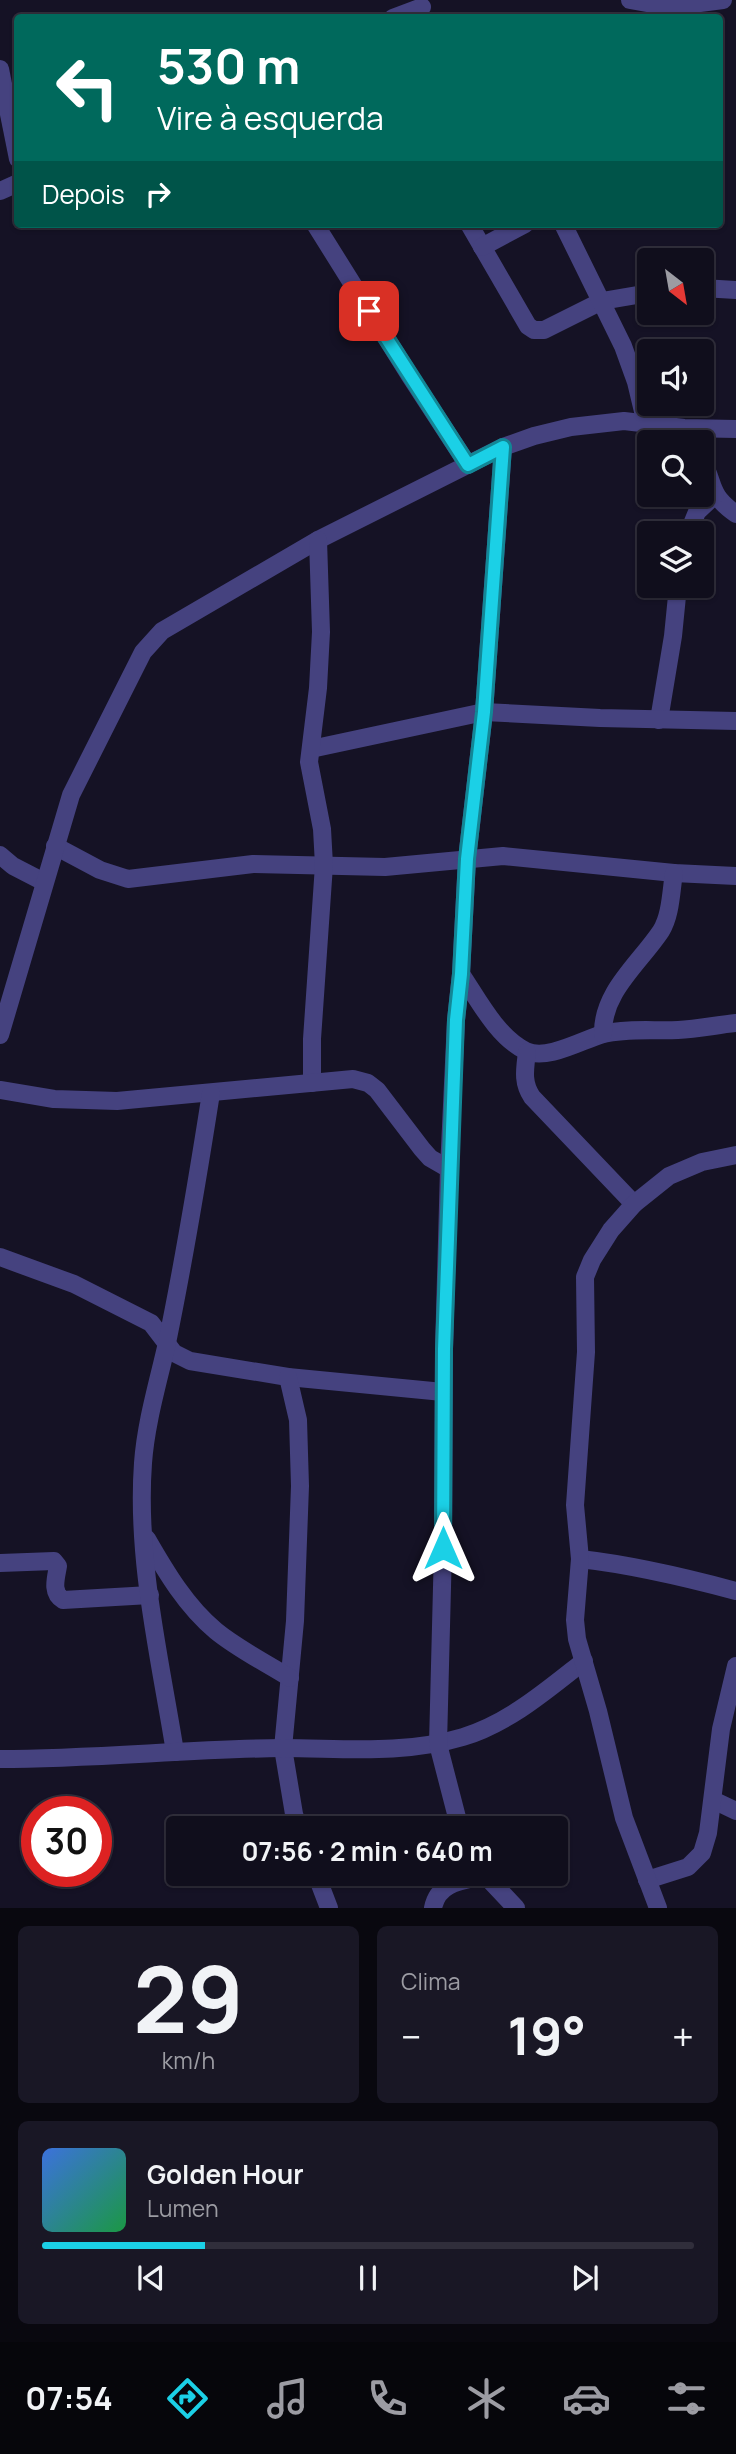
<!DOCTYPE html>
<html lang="pt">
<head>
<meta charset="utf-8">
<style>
	:root { --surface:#100e1c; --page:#191725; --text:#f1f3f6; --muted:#9c9ca3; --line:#302e3b; --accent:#1bd0e6 }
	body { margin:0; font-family:Manrope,sans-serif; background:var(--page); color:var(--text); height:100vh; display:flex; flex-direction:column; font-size:26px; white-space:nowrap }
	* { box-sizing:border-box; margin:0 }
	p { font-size:23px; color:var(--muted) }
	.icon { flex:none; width:38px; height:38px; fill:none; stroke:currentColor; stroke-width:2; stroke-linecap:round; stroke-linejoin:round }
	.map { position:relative; height:1908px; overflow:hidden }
	.side { display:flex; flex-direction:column; gap:18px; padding:18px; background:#09080f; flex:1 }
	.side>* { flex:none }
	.guide { position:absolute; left:14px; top:14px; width:709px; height:214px; border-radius:7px; box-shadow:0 2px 5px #0004,0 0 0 2px var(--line); background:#00695c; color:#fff; overflow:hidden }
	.needle { width:46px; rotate:149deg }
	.tools { position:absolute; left:637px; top:248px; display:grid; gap:14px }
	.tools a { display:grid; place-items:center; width:77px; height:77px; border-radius:7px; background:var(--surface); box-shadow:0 2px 5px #0004,0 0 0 2px var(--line); font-size:35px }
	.speed { position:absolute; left:21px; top:1796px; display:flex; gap:14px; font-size:35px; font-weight:700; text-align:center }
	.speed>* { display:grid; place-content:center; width:91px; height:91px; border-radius:50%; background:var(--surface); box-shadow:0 2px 5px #0004,0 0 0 2px var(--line); line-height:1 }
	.speed .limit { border:10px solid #d22; background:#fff; color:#111 }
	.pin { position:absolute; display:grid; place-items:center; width:60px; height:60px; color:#fff; margin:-30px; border-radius:14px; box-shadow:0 4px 10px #0006 }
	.me { position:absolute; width:77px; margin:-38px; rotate:0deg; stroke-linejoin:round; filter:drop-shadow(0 0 5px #0008) }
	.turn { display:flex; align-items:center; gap:24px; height:147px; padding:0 28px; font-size:32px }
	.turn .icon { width:91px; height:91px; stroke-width:2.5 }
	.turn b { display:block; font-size:49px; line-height:60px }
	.then { display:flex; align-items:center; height:66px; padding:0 28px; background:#0003; gap:14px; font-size:26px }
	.big { font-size:52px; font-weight:700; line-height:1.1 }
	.side .widget { flex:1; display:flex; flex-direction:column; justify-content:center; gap:10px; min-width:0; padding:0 24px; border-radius:10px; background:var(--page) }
	.side .dial { align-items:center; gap:0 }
	.dial b { font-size:91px; line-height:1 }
	.song { display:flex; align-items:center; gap:21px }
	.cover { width:84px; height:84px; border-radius:10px; background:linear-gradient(135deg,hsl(220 70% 55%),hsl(140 70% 35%)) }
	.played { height:7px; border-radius:4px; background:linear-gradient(90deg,var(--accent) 25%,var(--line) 25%) }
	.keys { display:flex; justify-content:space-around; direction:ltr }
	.heat { display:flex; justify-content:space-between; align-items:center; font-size:38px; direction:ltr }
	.side .tiles { flex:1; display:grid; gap:18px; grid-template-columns:1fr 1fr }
	.widget:last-child { grid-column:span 2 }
	.trip { position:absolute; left:166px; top:1816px; width:402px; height:70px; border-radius:7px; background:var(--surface); box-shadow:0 2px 5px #0004,0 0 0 2px var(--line); font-weight:700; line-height:70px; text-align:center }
	.dock { display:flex; height:112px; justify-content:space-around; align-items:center; background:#06060b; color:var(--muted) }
	.dock .icon { width:49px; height:49px }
	.dock .active { color:var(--accent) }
	.dock b { font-size:32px; color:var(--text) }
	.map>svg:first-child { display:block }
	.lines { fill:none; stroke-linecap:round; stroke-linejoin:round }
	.street { stroke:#45427f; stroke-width:18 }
	.route-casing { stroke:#128796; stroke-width:18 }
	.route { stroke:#1bd0e6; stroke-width:12 }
</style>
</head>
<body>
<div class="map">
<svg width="736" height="1908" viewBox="0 0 736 1908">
	<rect width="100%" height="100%" fill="#151225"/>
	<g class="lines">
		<!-- street -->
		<g class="street">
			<path d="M630,0L669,7L723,0"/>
			<path d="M393,18L422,7"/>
			<path d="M0,69L18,159"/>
			<path d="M0,191L18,183"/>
			<path d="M315,224L410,376L468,465"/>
			<path d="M469,224L528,326L534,330H544L602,301L649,293"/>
			<path d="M563,224L623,346L636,382L646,424"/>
			<path d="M482,247L525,224"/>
			<path d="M702,288L736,290"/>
			<path d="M702,460C716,487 708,494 736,514"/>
			<path d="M688,534L697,512L715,495"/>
			<path d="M659,720L673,636L678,586"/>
			<path d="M311,749L484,712L600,718L736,721"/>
			<path d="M55,846L100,870L128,879L253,864L385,867L503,856L674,873L736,876"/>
			<path d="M0,855L13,866L44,882"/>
			<path d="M461,974C478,999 497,1037 526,1051C547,1061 582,1040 603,1034C627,1028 653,1031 678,1030C697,1029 717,1025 736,1023"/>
			<path d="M603,1034C602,992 639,964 661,931C671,915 671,891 674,873"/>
			<path d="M0,1035L71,795L143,652L162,631L318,540L503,447L534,436L571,427L624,421L684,428L736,429"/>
			<path d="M527,1052C525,1069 522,1082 532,1097L634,1204"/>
			<path d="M312,1083V1039L324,865L322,829L309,762L318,688L321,632L318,540"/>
			<path d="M0,1090L54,1099L117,1101L353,1079L368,1083L377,1090L422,1149L430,1158L449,1169"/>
			<path d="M0,1257L74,1284L151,1323L174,1353L190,1361L288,1377L443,1392"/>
			<path d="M288,1377L298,1420L300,1486L295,1621L283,1748L294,1814L299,1829"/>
			<path d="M147,1539C166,1572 186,1606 216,1631C238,1649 266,1663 290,1678"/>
			<path d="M580,1559C634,1565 684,1577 736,1591"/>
			<path d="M0,1563L54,1561L58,1566C56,1578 51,1593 63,1600L150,1595"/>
			<path d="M175,1752C160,1658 136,1559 143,1463C146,1422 158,1383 167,1343C184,1260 198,1176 211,1093"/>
			<path d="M0,1759C94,1759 188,1749 283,1748C343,1748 403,1755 463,1737C509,1723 547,1690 584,1661"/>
			<path d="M713,1800L736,1811"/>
			<path d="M460,1829L438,1744L443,1548L444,1349L449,1169L456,1020L461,974L467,859L484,712L503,447"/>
			<path d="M316,1874L329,1908"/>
			<path d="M484,1874L516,1908"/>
			<path d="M647,1880L688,1867L702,1853L708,1833L721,1729L736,1666"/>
			<path d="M433,1908C438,1882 462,1881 485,1876"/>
			<path d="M658,1908L624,1818L598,1711L577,1639L575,1620L580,1559L575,1505L586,1352L585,1277L592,1260L611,1230L634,1204L669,1176L702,1162L736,1155"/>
		</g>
	</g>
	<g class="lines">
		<defs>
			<path id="route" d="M369,311L468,465L503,447L484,712L467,859L461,974L456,1020L444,1349L443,1548"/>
		</defs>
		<!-- route casing -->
		<use href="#route" class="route-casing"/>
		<!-- route -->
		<use href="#route" class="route"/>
	</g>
</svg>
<div class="tools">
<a><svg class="needle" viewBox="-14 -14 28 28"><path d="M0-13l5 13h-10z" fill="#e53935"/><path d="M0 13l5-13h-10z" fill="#9c9ca3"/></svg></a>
<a><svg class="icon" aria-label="sound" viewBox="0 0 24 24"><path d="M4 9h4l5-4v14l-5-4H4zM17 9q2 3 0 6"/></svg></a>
<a><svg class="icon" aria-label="search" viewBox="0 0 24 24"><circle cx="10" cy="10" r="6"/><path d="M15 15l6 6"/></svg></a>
<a><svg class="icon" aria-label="layers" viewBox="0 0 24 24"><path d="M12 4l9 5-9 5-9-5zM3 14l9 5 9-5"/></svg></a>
</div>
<div class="speed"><div class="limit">30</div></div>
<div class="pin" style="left:369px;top:311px;background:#d93025"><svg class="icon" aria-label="arrive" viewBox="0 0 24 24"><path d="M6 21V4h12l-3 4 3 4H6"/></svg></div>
<svg class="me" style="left:443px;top:1548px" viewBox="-20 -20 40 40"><path d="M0-17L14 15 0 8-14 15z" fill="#1bd0e6" stroke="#fff" stroke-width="4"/></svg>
<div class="trip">07:56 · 2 min · 640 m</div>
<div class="guide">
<div class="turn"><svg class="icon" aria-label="left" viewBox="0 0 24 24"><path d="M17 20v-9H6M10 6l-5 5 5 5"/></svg><div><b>530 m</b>Vire à esquerda</div></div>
<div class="then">Depois<svg class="icon" aria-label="right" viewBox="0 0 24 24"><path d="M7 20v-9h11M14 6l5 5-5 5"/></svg></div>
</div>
</div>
<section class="side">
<div class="tiles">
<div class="widget dial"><b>29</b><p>km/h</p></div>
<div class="widget"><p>Clima</p>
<div class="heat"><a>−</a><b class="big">19°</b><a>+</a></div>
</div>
<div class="widget">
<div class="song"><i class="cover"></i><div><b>Golden Hour</b><p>Lumen</p></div></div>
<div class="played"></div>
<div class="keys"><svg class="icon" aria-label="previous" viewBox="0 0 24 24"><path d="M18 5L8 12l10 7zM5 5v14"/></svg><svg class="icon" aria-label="pause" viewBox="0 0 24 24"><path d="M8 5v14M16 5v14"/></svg><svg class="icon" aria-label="next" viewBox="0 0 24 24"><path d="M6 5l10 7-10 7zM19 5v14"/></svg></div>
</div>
</div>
</section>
<nav class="dock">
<b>07:54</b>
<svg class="icon active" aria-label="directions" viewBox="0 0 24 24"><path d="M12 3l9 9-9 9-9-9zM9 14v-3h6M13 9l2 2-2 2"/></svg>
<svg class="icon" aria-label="music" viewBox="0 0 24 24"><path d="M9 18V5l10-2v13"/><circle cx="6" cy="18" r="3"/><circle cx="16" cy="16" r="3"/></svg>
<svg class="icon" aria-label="phone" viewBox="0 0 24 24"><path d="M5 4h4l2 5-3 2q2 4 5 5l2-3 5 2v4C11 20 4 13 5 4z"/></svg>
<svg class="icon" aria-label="climate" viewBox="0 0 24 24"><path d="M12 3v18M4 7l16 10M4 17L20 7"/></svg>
<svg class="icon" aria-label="car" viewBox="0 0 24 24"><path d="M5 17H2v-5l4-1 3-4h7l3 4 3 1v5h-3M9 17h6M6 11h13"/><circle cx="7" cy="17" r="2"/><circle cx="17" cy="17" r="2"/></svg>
<svg class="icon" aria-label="filters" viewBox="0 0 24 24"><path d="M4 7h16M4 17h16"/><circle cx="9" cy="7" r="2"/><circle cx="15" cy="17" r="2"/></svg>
</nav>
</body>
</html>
